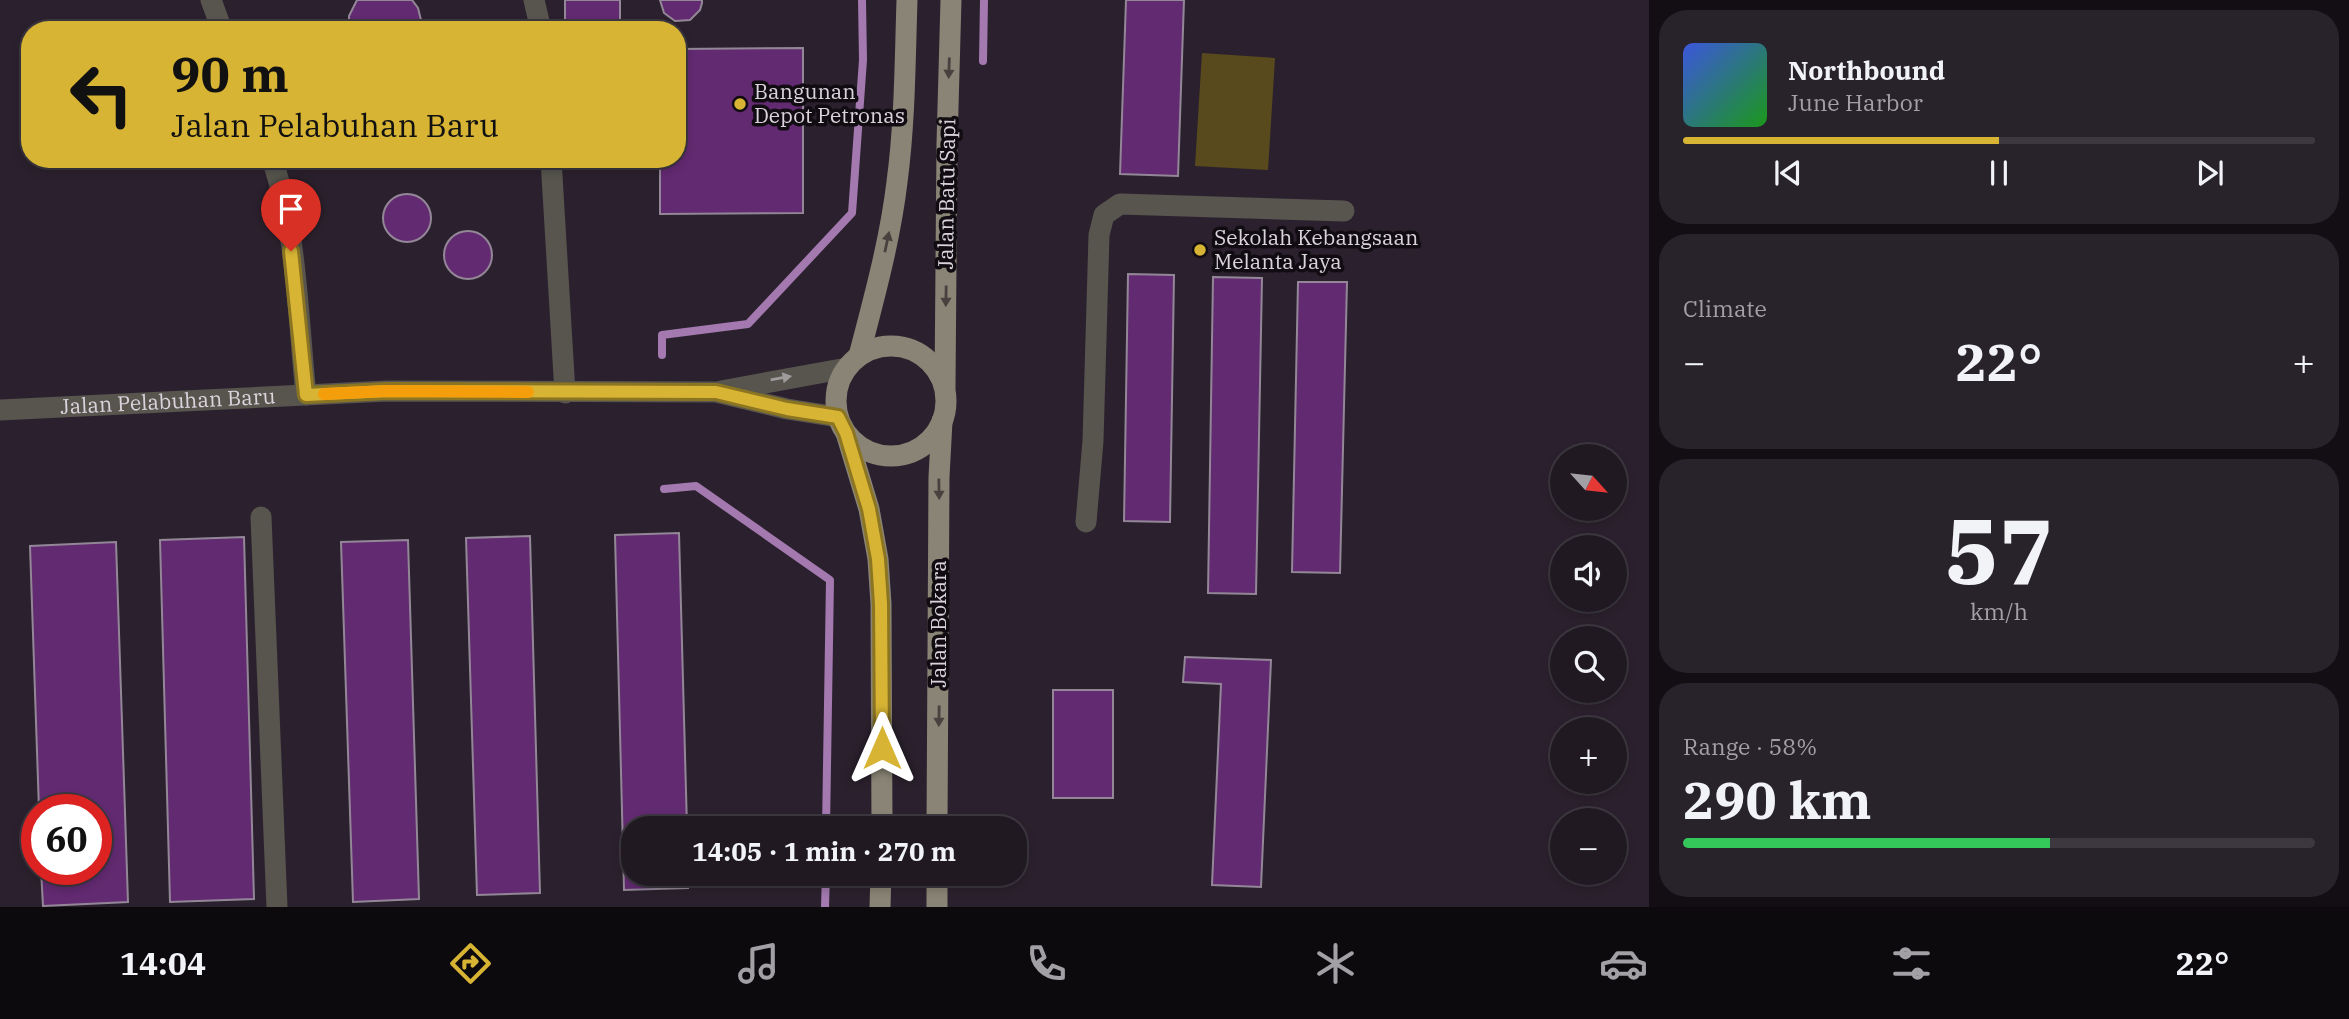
<!DOCTYPE html>
<html lang="en">
<head>
<meta charset="utf-8">
<style>
	:root { --surface:#201922; --page:#28222a; --text:#f1f3f6; --muted:#a2a0a5; --line:#3d3840; --accent:#d7b434 }
	body { margin:0; font-family:"IBM Plex Serif",serif; background:var(--page); color:var(--text); height:100vh; display:flex; flex-direction:column; font-size:26px; white-space:nowrap }
	* { box-sizing:border-box; margin:0 }
	p { font-size:23px; color:var(--muted) }
	.icon { flex:none; width:38px; height:38px; fill:none; stroke:currentColor; stroke-width:2; stroke-linecap:round; stroke-linejoin:round }
	.map { position:relative; flex:1; overflow:hidden }
	.sheet { display:flex; flex-direction:column; gap:10px; padding:10px; background:#120e13; width:700px }
	.sheet>* { flex:none }
	.hud { position:absolute; left:21px; top:21px; width:665px; height:147px; border-radius:28px; box-shadow:0 4px 10px #0003,0 0 0 2px var(--line); background:#d7b434; color:#111; overflow:hidden }
	.needle { width:46px; rotate:117deg }
	.tools { position:absolute; left:1550px; top:444px; display:grid; gap:14px }
	.tools a { display:grid; place-items:center; width:77px; height:77px; border-radius:50%; background:var(--surface); box-shadow:0 4px 10px #0003,0 0 0 2px var(--line); font-size:35px }
	.speed { position:absolute; left:21px; top:794px; display:flex; gap:14px; font-size:35px; font-weight:700; text-align:center }
	.speed>* { display:grid; place-content:center; width:91px; height:91px; border-radius:50%; background:var(--surface); box-shadow:0 4px 10px #0003,0 0 0 2px var(--line); line-height:1 }
	.speed .limit { border:10px solid #d22; background:#fff; color:#111 }
	.pin { position:absolute; display:grid; place-items:center; width:60px; height:60px; color:#fff; margin:-72px -30px; border-radius:50% 50% 50% 0; rotate:-45deg; box-shadow:0 0 7px #0007 }
	.pin .icon { rotate:45deg }
	.me { position:absolute; width:77px; margin:-38px; rotate:0deg; stroke-linejoin:round; filter:drop-shadow(0 0 5px #0008) }
	.turn { display:flex; align-items:center; gap:24px; height:147px; padding:0 35px; font-size:32px }
	.turn .icon { width:91px; height:91px; stroke-width:2.5 }
	.turn b { display:block; font-size:49px; line-height:60px }
	.big { font-size:52px; font-weight:700; line-height:1.1 }
	.sheet .tile { flex:1; display:flex; flex-direction:column; justify-content:center; gap:10px; min-width:0; padding:0 24px; border-radius:28px; background:var(--page) }
	.sheet .dial { align-items:center; gap:0 }
	.dial b { font-size:91px; line-height:1 }
	.song { display:flex; align-items:center; gap:21px }
	.cover { width:84px; height:84px; border-radius:10px; background:linear-gradient(135deg,hsl(230 70% 55%),hsl(120 70% 35%)) }
	.played { height:7px; border-radius:4px; background:linear-gradient(90deg,var(--accent) 50%,var(--line) 50%) }
	.keys { display:flex; justify-content:space-around; direction:ltr }
	.heat { display:flex; justify-content:space-between; align-items:center; font-size:38px; direction:ltr }
	.charge { height:10px; border-radius:5px; background:linear-gradient(90deg,#34c759 58%,var(--line) 0) }
	.trip { position:absolute; left:621px; top:816px; width:406px; height:70px; border-radius:28px; background:var(--surface); box-shadow:0 4px 10px #0003,0 0 0 2px var(--line); font-weight:700; line-height:70px; text-align:center }
	.dock { display:flex; height:112px; justify-content:space-around; align-items:center; background:#0d0a0e; color:var(--muted) }
	.dock .icon { width:49px; height:49px }
	.dock .selected { color:var(--accent) }
	.dock b { font-size:32px; color:var(--text) }
	main { display:flex; flex:1; min-height:0 }
	.map>svg:first-child { display:block }
	.green { fill:#584a1c }
	.lines { fill:none; stroke-linecap:round; stroke-linejoin:round }
	.stream { stroke:#a379b0; stroke-width:8 }
	.building { fill:#622a71; stroke:#938797; stroke-width:2 }
	.minor { stroke:#57554e; stroke-width:21 }
	.major { stroke:#898475; stroke-width:21 }
	.oneway { fill:#47423f }
	.oneway2 { fill:#9f9a9c }
	.route-casing { stroke:#8c7522; stroke-width:18 }
	.route { stroke:#d7b434; stroke-width:12 }
	.slow { stroke:#f59e0b; stroke-width:12 }
	.poi-dot { fill:#d7b434; stroke:#110c12; stroke-width:2.5 }
	.labels { text-anchor:middle; stroke-width:7; stroke-linejoin:round; paint-order:stroke }
	.poi-label { font-size:21px; fill:#dad3dc; stroke:#110c12; text-anchor:start }
	.street-label { font-size:21px; fill:#dad3dc; stroke:#110c12 }
</style>
</head>
<body>
<main>
<div class="map">
<svg width="1649" height="907" viewBox="0 0 1649 907">
	<rect width="100%" height="100%" fill="#2b212e"/>
	<!-- green -->
	<path class="green" d="M1202,53L1275,58L1268,170L1195,166Z"/>
	<g class="lines">
		<!-- stream -->
		<g class="stream">
			<path d="M983,61L984,0"/>
			<path d="M662,355V335L748,324L852,213L863,60L862,0"/>
			<path d="M664,489L696,486L830,580L826,828"/>
			<path d="M825,907L826,873"/>
		</g>
	</g>
	<!-- building -->
	<g class="building">
		<path d="M357,0H412L418,8L421,20L420,30H349V16Z"/>
		<rect x="565" y="0" width="55" height="30"/>
		<path d="M660,0H702V3L700,10L690,20L675,21L664,13Z"/>
		<path d="M1126,0H1184L1178,176L1120,174Z"/>
		<path d="M803,48V213L660,214V159H677V49Z"/>
		<circle cx="407" cy="218" r="24"/>
		<circle cx="468" cy="255" r="24"/>
		<path d="M1128,274L1174,275L1170,522L1124,521Z"/>
		<path d="M1213,277L1262,278L1256,594L1208,593Z"/>
		<path d="M1298,282H1347L1340,573L1292,572Z"/>
		<path d="M679,533L687,828H634V873H688V888L624,890L615,535Z"/>
		<path d="M530,536L540,893L477,895L466,538Z"/>
		<path d="M244,537L254,899L170,902L160,540Z"/>
		<path d="M408,540L419,899L353,902L341,542Z"/>
		<path d="M116,542L128,902L43,906L41,870H96V810H39L30,546Z"/>
		<path d="M1185,657L1271,660L1261,887L1212,885L1221,684L1183,682Z"/>
		<rect x="1053" y="690" width="60" height="108"/>
	</g>
	<g class="lines">
		<!-- minor -->
		<g class="minor">
			<path d="M211,0L222,30"/>
			<path d="M534,0L541,30"/>
			<path d="M272,159C297,232 298,318 306,395"/>
			<path d="M551,159L565,393"/>
			<path d="M721,391L847,368"/>
			<path id="s1" d="M0,410L387,391L716,392L787,409L838,417"/>
			<path d="M261,517L277,907"/>
			<path d="M1086,522L1093,441L1099,235L1104,215L1120,204L1344,211"/>
		</g>
		<!-- major -->
		<g class="major">
			<circle cx="891" cy="401" r="55"/>
			<path d="M859,356C874,298 890,241 897,182C905,122 905,61 907,0"/>
			<path d="M945,387L947,144L951,0"/>
			<path d="M846,433L869,509L878,559L881,604L882,828"/>
			<path d="M937,828L939,477L942,421"/>
			<path d="M880,907L881,873"/>
			<path d="M937,907V873"/>
		</g>
	</g>
	<!-- one-way arrows -->
	<defs><path id="oneway-solid" d="M-6-.8H1V-3.2L6.5 0L1 3.2V.8H-6Z" transform="scale(1.75)"/></defs>
	<g class="oneway">
		<use href="#oneway-solid" transform="translate(949 68) rotate(92)"/>
		<use href="#oneway-solid" transform="translate(887 242) rotate(-78)"/>
		<use href="#oneway-solid" transform="translate(946 296) rotate(91)"/>
		<use href="#oneway-solid" transform="translate(939 489) rotate(89)"/>
		<use href="#oneway-solid" transform="translate(939 716) rotate(91)"/>
	</g>
	<use class="oneway2" href="#oneway-solid" transform="translate(781 378) rotate(-10)"/>
	<g class="lines">
		<defs>
			<path id="route" d="M291,251L306,395L387,391L716,392L787,409L838,417L846,433L869,509L878,559L881,604L882,748"/>
		</defs>
		<!-- route casing -->
		<use href="#route" class="route-casing"/>
		<!-- route -->
		<use href="#route" class="route"/>
		<!-- slow -->
		<path class="slow" d="M324,394L387,391L528,392"/>
	</g>
	<!-- markers -->
	<g class="poi-dot">
		<circle cx="740" cy="104" r="7"/>
		<circle cx="1200" cy="250" r="7"/>
	</g>
	<g class="labels">
		<!-- poi labels -->
		<g class="poi-label">
			<text x="754" y="99">Bangunan<tspan x="754" dy="24">Depot Petronas</tspan></text>
			<text x="1214" y="245">Sekolah Kebangsaan<tspan x="1214" dy="24">Melanta Jaya</tspan></text>
		</g>
		<!-- street labels -->
		<g class="street-label">
			<text transform="translate(947 194) rotate(-89)" y="7">Jalan Batu Sapi</text>
			<text dy="7" stroke="none"><textPath href="#s1" startOffset="168">Jalan Pelabuhan Baru</textPath></text>
			<text transform="translate(939 624) rotate(-90)" y="7">Jalan Bokara</text>
		</g>
	</g>
</svg>
<div class="tools">
<a><svg class="needle" viewBox="-14 -14 28 28"><path d="M0-13l5 13h-10z" fill="#e53935"/><path d="M0 13l5-13h-10z" fill="#a2a0a5"/></svg></a>
<a><svg class="icon" aria-label="sound" viewBox="0 0 24 24"><path d="M4 9h4l5-4v14l-5-4H4zM17 9q2 3 0 6"/></svg></a>
<a><svg class="icon" aria-label="search" viewBox="0 0 24 24"><circle cx="10" cy="10" r="6"/><path d="M15 15l6 6"/></svg></a>
<a>+</a>
<a>−</a>
</div>
<div class="speed"><div class="limit">60</div></div>
<div class="pin" style="left:291px;top:251px;background:#d93025"><svg class="icon" aria-label="arrive" viewBox="0 0 24 24"><path d="M6 21V4h12l-3 4 3 4H6"/></svg></div>
<svg class="me" style="left:882px;top:748px" viewBox="-20 -20 40 40"><path d="M0-17L14 15 0 8-14 15z" fill="#d7b434" stroke="#fff" stroke-width="4"/></svg>
<div class="trip">14:05 · 1 min · 270 m</div>
<div class="hud">
<div class="turn"><svg class="icon" aria-label="left" viewBox="0 0 24 24"><path d="M17 20v-9H6M10 6l-5 5 5 5"/></svg><div><b>90 m</b>Jalan Pelabuhan Baru</div></div>
</div>
</div>
<section class="sheet">
<div class="tile">
<div class="song"><i class="cover"></i><div><b>Northbound</b><p>June Harbor</p></div></div>
<div class="played"></div>
<div class="keys"><svg class="icon" aria-label="previous" viewBox="0 0 24 24"><path d="M18 5L8 12l10 7zM5 5v14"/></svg><svg class="icon" aria-label="pause" viewBox="0 0 24 24"><path d="M8 5v14M16 5v14"/></svg><svg class="icon" aria-label="next" viewBox="0 0 24 24"><path d="M6 5l10 7-10 7zM19 5v14"/></svg></div>
</div>
<div class="tile"><p>Climate</p>
<div class="heat"><a>−</a><b class="big">22°</b><a>+</a></div>
</div>
<div class="tile dial"><b>57</b><p>km/h</p></div>
<div class="tile"><p>Range · 58%</p><b class="big">290 km</b><div class="charge"></div></div>
</section>
</main>
<nav class="dock">
<b>14:04</b>
<svg class="icon selected" aria-label="directions" viewBox="0 0 24 24"><path d="M12 3l9 9-9 9-9-9zM9 14v-3h6M13 9l2 2-2 2"/></svg>
<svg class="icon" aria-label="music" viewBox="0 0 24 24"><path d="M9 18V5l10-2v13"/><circle cx="6" cy="18" r="3"/><circle cx="16" cy="16" r="3"/></svg>
<svg class="icon" aria-label="phone" viewBox="0 0 24 24"><path d="M5 4h4l2 5-3 2q2 4 5 5l2-3 5 2v4C11 20 4 13 5 4z"/></svg>
<svg class="icon" aria-label="climate" viewBox="0 0 24 24"><path d="M12 3v18M4 7l16 10M4 17L20 7"/></svg>
<svg class="icon" aria-label="car" viewBox="0 0 24 24"><path d="M5 17H2v-5l4-1 3-4h7l3 4 3 1v5h-3M9 17h6M6 11h13"/><circle cx="7" cy="17" r="2"/><circle cx="17" cy="17" r="2"/></svg>
<svg class="icon" aria-label="filters" viewBox="0 0 24 24"><path d="M4 7h16M4 17h16"/><circle cx="9" cy="7" r="2"/><circle cx="15" cy="17" r="2"/></svg>
<b>22°</b>
</nav>
</body>
</html>
